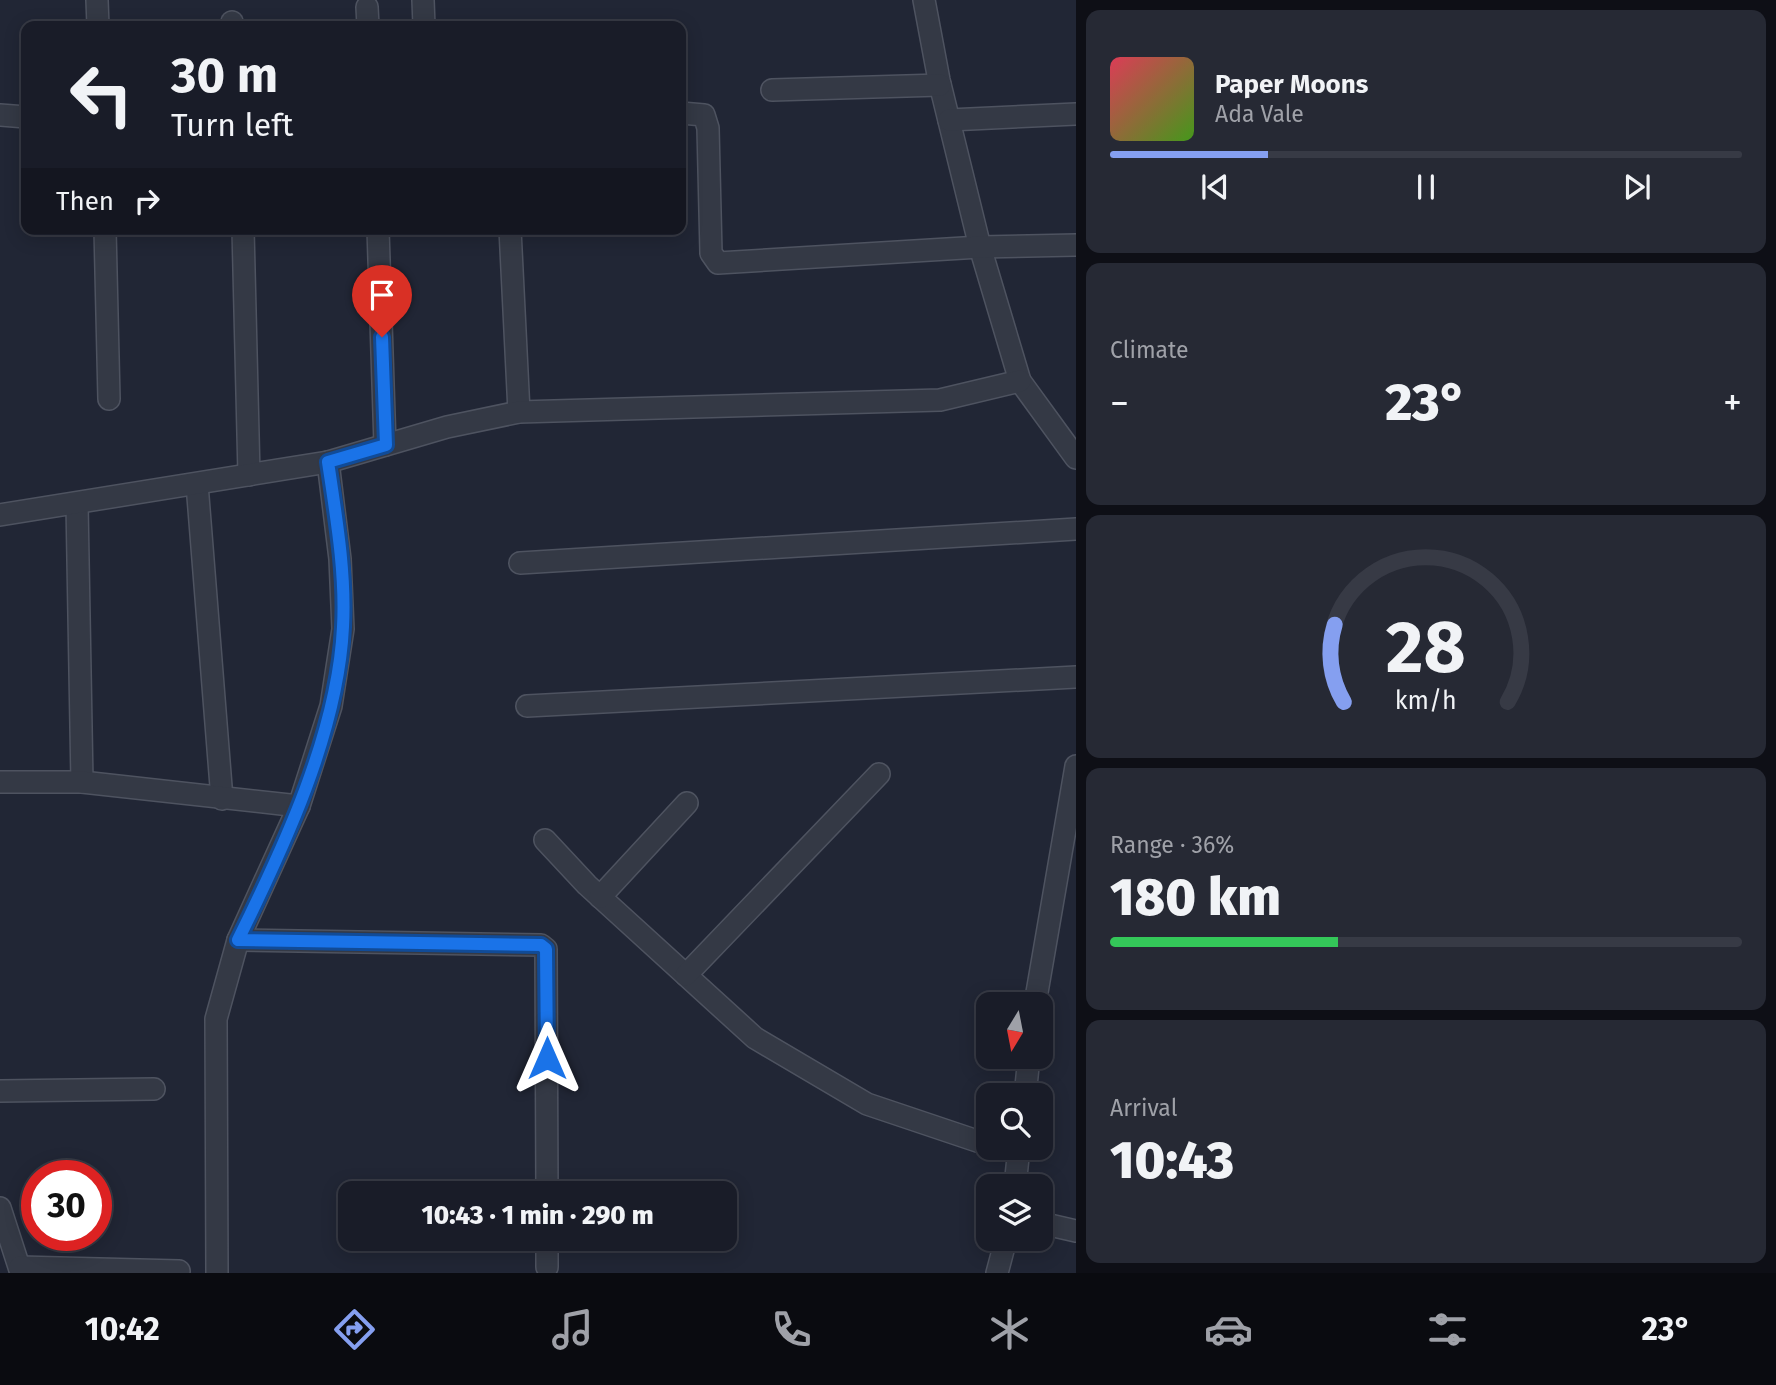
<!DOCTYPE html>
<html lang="en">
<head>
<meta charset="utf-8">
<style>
	:root { --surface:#191c28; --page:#262934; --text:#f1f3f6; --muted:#9fa1a8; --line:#373a45; --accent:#859ff0 }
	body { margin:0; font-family:"Fira Sans",sans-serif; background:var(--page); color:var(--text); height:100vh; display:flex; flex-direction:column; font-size:26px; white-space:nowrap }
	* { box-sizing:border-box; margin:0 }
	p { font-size:23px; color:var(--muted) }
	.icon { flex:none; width:38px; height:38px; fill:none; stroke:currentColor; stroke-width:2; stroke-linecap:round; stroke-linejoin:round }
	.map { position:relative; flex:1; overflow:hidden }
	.side { display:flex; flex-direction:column; gap:10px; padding:10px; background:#0e0f16; width:700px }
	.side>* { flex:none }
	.top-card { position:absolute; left:21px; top:21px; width:665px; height:214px; border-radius:14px; box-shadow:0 4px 18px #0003,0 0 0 2px var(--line); background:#191c28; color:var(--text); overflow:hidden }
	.needle { width:46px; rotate:190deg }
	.fabs { position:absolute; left:976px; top:992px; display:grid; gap:14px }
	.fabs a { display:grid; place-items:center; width:77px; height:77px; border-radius:14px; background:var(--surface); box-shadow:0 4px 18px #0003,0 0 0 2px var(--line); font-size:35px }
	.speed { position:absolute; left:21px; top:1160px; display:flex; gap:14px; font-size:35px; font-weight:700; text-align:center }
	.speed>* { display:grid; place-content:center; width:91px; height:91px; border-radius:50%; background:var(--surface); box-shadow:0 4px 18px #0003,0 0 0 2px var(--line); line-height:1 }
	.speed .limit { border:10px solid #d22; background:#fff; color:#111 }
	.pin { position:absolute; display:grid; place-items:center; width:60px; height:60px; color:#fff; margin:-72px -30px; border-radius:50% 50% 50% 0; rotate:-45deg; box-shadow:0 0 7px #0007 }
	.pin .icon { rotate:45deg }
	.me { position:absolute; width:77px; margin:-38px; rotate:0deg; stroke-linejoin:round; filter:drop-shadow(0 0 5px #0008) }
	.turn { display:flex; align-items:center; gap:24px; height:147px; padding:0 35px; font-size:32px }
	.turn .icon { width:91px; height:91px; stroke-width:2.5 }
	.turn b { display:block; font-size:49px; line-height:60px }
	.then { display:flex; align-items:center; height:66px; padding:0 35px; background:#0003; gap:14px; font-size:26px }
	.big { font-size:52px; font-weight:800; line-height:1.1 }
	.side .tile { flex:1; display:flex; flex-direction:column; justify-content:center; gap:10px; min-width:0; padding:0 24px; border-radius:14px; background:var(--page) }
	.side .dial { align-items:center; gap:0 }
	.dial svg { height:182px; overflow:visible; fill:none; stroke:var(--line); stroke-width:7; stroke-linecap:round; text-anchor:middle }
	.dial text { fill:var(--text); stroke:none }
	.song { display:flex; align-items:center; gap:21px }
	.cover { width:84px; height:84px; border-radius:10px; background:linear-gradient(135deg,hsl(350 70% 55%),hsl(100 70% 35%)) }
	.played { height:7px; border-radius:4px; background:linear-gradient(90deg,var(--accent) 25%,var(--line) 25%) }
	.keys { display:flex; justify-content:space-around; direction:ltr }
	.heat { display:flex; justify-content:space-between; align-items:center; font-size:38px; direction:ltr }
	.charge { height:10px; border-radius:5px; background:linear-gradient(90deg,#34c759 36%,var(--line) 0) }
	.trip { position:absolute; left:338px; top:1181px; width:399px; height:70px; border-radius:14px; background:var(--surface); box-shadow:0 4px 18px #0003,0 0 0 2px var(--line); font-weight:800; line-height:70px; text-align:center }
	.dock { display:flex; height:112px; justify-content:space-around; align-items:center; background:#0a0b10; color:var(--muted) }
	.dock .icon { width:49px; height:49px }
	.dock .active { color:var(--accent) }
	.dock b { font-size:32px; color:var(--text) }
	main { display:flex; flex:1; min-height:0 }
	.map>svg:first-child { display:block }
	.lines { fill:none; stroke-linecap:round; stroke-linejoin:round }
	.minor-casing { stroke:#4e5360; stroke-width:24 }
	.minor { stroke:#343945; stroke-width:21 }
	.route-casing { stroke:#114b97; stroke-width:18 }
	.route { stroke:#1a73e8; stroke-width:12 }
</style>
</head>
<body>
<main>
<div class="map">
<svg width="1076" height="1273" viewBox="0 0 1076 1273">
	<rect width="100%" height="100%" fill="#212635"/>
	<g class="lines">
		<defs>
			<g id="minor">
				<path d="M97,0L98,26"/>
				<path d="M423,0L424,26"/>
				<path d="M924,0L939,80L980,247L1020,381L1076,458"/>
				<path d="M367,7L368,26"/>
				<path d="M232,22V26"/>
				<path d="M772,90L940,85"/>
				<path d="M681,113L704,115L708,128L711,253L718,263L980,247L1076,245"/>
				<path d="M0,115L26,117"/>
				<path d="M949,120L1076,114"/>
				<path d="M105,229L109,399"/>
				<path d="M243,229L249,475"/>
				<path d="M378,229L385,445"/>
				<path d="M510,229L519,412"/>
				<path d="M197,484L222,799"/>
				<path d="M77,504L82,782"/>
				<path d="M0,515L328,462L447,427L519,412L940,400L1020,381"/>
				<path d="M520,563L1076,529"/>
				<path d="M527,706L1076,677"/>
				<path d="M0,782H82L299,806"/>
				<path d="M545,840L587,885L755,1038L867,1104L989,1145"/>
				<path d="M600,897L687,803"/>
				<path d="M238,940L541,945L546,949L547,1194"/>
				<path d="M686,975L879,774"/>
				<path d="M1035,1004L1076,766"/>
				<path d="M0,1091L154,1089"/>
				<path d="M1025,1096L1029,1057"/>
				<path d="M1015,1186L1019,1148"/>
				<path d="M0,1208L21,1273"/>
				<path d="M1041,1223L1076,1231"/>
				<path d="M547,1239V1267"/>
				<path d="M20,1267L179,1271"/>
				<path d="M217,1273L216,1019L238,940L299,806L331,706L343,629L340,559L328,462"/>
				<path d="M997,1273L1006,1239"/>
			</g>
		</defs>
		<!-- minor casing -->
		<use href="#minor" class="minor-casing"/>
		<!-- minor -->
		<use href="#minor" class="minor"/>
	</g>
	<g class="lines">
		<defs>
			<path id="route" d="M382,337L386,445L328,462C336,516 346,573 343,627C338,732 284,847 238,940L541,945L546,949L547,1058"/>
		</defs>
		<!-- route casing -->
		<use href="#route" class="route-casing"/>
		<!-- route -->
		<use href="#route" class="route"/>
	</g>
</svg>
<div class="fabs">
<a><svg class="needle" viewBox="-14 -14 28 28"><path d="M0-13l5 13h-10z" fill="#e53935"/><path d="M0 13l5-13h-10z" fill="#9fa1a8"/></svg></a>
<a><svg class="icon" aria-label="search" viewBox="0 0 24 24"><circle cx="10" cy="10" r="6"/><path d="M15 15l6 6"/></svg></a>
<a><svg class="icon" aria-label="layers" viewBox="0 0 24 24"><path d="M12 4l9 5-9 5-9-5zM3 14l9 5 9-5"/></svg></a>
</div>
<div class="speed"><div class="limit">30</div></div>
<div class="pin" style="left:382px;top:337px;background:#d93025"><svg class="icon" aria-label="arrive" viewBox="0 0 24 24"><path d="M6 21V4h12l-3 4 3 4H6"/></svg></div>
<svg class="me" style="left:547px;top:1058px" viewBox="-20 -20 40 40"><path d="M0-17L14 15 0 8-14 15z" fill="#1a73e8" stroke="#fff" stroke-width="4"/></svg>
<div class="trip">10:43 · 1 min · 290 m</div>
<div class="top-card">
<div class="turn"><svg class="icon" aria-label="left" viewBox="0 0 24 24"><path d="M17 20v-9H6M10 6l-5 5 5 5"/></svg><div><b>30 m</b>Turn left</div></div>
<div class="then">Then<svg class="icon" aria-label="right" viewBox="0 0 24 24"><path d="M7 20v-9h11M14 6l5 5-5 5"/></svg></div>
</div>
</div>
<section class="side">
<div class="tile">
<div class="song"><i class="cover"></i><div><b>Paper Moons</b><p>Ada Vale</p></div></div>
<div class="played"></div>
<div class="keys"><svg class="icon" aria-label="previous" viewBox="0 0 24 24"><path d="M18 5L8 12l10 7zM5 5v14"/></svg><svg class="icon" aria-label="pause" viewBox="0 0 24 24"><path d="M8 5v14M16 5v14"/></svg><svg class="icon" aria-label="next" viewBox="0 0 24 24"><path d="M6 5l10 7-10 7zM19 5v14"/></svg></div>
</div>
<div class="tile"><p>Climate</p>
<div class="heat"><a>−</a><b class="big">23°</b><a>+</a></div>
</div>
<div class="tile dial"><svg viewBox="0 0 100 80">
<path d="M14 69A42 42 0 1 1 86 69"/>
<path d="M14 69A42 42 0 0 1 10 35" stroke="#859ff0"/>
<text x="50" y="56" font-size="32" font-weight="700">28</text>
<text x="50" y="72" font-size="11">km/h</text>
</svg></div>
<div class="tile"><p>Range · 36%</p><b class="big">180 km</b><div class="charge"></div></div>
<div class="tile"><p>Arrival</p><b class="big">10:43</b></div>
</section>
</main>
<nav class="dock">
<b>10:42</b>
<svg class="icon active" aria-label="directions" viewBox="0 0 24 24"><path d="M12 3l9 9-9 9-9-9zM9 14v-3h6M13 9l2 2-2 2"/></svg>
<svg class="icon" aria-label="music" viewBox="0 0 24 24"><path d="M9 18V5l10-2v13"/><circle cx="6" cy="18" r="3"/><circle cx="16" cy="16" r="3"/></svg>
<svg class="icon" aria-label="phone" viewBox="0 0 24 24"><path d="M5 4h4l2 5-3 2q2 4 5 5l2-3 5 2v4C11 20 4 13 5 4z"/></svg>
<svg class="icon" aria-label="climate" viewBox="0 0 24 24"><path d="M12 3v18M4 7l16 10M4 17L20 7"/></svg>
<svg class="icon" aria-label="car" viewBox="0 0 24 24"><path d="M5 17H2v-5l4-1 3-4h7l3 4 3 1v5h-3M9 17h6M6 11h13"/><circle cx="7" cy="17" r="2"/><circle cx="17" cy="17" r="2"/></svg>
<svg class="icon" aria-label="filters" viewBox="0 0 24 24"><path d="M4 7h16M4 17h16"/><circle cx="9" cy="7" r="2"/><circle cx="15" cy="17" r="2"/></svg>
<b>23°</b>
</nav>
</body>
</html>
